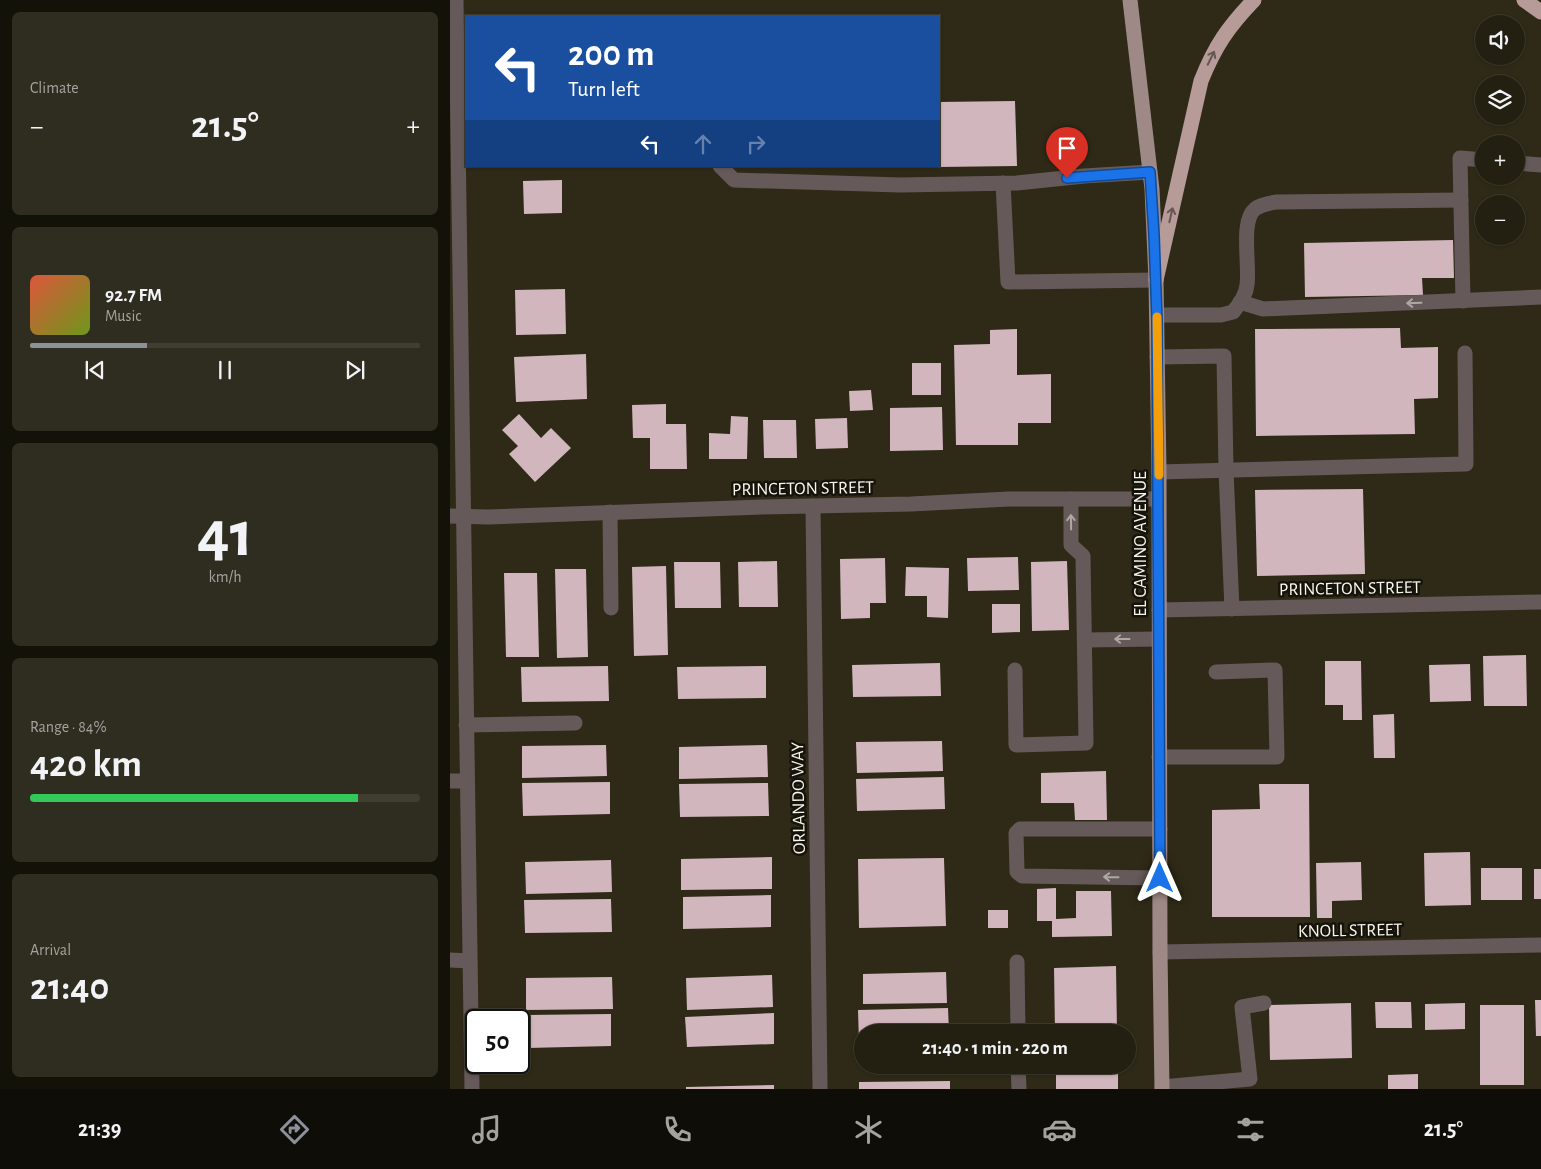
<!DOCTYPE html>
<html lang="en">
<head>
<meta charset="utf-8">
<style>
	:root { --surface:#232011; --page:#2f2d1f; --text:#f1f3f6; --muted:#a3a39f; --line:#403e31; --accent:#8c9099 }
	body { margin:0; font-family:"Alegreya Sans",sans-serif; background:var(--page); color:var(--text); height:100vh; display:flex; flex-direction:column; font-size:19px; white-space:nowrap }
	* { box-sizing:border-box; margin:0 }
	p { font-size:16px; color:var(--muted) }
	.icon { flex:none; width:28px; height:28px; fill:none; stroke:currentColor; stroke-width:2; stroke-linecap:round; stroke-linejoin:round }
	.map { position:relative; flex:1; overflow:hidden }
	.side { display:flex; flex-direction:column; gap:12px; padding:12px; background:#131209; width:450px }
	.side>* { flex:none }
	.hud { position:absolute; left:15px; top:15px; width:475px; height:152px; border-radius:0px; box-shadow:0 1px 4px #0004,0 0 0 1px var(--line); background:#1a4fa0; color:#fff; overflow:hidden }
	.tools { position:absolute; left:1025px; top:15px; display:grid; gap:10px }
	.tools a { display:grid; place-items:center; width:50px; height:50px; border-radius:50%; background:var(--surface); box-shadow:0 1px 4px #0004,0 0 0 1px var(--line); font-size:25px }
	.speed { position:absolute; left:15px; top:1009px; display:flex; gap:10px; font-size:25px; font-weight:700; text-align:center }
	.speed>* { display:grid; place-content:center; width:65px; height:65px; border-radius:50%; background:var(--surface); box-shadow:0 1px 4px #0004,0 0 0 1px var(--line); line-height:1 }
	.speed .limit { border:2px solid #111; border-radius:8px; background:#fff; color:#111 }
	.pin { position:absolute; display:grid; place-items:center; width:42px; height:42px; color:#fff; margin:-51px -21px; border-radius:50% 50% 50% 0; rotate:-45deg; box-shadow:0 0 5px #0007 }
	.pin .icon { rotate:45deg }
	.me { position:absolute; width:55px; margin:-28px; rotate:0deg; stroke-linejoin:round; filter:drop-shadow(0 0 4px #0008) }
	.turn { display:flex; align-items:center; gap:18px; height:105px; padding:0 20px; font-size:22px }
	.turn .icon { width:65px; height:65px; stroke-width:2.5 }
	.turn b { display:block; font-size:35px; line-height:42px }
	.lanes { display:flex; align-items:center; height:48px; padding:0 20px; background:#0003; justify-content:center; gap:25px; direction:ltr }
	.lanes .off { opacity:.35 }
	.big { font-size:38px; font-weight:700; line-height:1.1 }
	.side .widget { flex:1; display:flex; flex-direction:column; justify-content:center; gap:8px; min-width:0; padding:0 18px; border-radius:8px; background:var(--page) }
	.side .dial { align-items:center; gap:0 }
	.dial b { font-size:65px; line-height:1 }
	.song { display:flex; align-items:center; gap:15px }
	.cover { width:60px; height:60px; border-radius:8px; background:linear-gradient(135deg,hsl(10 70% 55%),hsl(80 70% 35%)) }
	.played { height:5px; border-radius:2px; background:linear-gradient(90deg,var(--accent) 30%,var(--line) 30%) }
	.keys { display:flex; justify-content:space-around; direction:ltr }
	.heat { display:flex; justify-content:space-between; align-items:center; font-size:28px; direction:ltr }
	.charge { height:8px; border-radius:4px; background:linear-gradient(90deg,#34c759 84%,var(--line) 0) }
	.trip { position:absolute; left:404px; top:1024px; width:282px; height:50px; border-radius:25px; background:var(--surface); box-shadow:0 1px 4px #0004,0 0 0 1px var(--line); font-weight:700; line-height:50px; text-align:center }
	.menu { display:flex; height:80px; justify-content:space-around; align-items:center; background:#0e0d07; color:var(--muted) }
	.menu .icon { width:35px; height:35px }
	.menu .current { color:var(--accent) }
	.menu b { font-size:22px; color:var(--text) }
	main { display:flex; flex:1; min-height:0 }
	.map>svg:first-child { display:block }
	.building { fill:#d1b6bd }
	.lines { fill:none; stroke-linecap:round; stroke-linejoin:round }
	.minor { stroke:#655a59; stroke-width:15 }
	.major { stroke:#9f8987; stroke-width:15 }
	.highway { stroke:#b69b99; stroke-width:15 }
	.oneway { stroke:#665752 }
	.oneway2 { stroke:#aea8a1 }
	.route-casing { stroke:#114b97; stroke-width:12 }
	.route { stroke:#1a73e8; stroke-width:9 }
	.slow { stroke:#f59e0b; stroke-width:9 }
	.labels { text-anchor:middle; stroke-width:5; stroke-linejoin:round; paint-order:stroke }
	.street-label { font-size:18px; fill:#f8f5e9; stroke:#15130b }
</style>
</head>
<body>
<main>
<section class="side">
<div class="widget"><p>Climate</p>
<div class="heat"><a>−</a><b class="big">21.5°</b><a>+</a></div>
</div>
<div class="widget">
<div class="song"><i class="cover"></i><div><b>92.7 FM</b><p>Music</p></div></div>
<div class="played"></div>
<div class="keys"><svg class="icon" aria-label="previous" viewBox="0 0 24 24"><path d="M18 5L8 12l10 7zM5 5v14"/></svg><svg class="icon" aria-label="pause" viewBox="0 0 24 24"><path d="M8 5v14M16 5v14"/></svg><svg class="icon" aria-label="next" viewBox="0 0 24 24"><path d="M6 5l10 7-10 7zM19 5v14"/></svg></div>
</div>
<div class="widget dial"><b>41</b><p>km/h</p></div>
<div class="widget"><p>Range · 84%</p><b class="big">420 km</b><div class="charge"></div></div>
<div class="widget"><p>Arrival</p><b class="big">21:40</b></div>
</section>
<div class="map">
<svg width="1091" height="1089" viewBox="0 0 1091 1089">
	<rect width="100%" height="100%" fill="#2f2a17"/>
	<!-- building -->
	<g class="building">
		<path d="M565,101L567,166L489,167V102Z"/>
		<path d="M112,180V213L74,214L73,181Z"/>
		<path d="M1003,240L1004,278H972L973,295L855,297L854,243Z"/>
		<path d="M115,289L116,334L66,335L65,290Z"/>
		<path d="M950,328L951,348L988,347V398L964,399L965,434L806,436L805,329Z"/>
		<path d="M567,329V375L601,374V423H568V445H506L504,345L540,344V330Z"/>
		<path d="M136,354L137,399L66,402L64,357Z"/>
		<rect x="462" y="363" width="29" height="32"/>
		<path d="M421,390L423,410L400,411L399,391Z"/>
		<path d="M216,404V424H236L237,469H200V438H183L182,405Z"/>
		<path d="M492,407L493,450L440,451V408Z"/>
		<path d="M69,414L91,438L101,428L121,448L85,482L59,454L68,446L52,430Z"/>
		<path d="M281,416L298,417L297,459H259V433L280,434Z"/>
		<path d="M397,418L398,448L366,449L365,419Z"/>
		<path d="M313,420H346L347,458H314Z"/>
		<path d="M913,489L915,574L807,576L805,490Z"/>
		<path d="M568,557L569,590L518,591L517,558Z"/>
		<path d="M435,558L436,603H420V618L391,619L390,559Z"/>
		<path d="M327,561L328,607H289L288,562Z"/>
		<path d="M617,561L619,630L582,631L581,562Z"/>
		<path d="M224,562H270L271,608H225Z"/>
		<path d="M216,566L218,655L184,656L182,567Z"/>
		<path d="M456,567L499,568L498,618L477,617V596H455Z"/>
		<path d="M105,569H136L138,657L107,658Z"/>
		<path d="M54,573H87L89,657H56Z"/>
		<path d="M542,604H570V632L542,633Z"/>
		<path d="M1076,655L1077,706H1034L1033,656Z"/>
		<path d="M875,661H911L912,720H893V705H875Z"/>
		<path d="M490,663L491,696L403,697L402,665Z"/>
		<path d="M1020,664L1021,701L980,702L979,665Z"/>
		<path d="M158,666L159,701L72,702L71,667Z"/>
		<path d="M316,666V698L228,699L227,667Z"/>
		<path d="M944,714L945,758H924L923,715Z"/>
		<path d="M492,741L493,771L407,773L406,742Z"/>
		<path d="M156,745L157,776L72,778V746Z"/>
		<path d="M317,745L318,777L229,779V747Z"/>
		<path d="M656,771L657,820H625L624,803H591V773Z"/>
		<path d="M494,777L495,809L407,811L406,779Z"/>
		<path d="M160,782V814L73,816L72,783Z"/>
		<path d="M318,783L319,816L230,817L229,784Z"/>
		<path d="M809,784H859L860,917H762V810L810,809Z"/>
		<path d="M1020,852L1021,905L975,906L974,853Z"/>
		<path d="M322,857V889L231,890V859Z"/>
		<path d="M494,858L496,926L409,928L408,859Z"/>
		<path d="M161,860L162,892L76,894L75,862Z"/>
		<path d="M911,862L912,900L882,901V918H867L866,863Z"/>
		<rect x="1031" y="868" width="41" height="32"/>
		<rect x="1084" y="869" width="7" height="30"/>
		<path d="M606,888V919L626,918V891H661L662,936L602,937V921H587V889Z"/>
		<path d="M321,895V927L233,929V897Z"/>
		<path d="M161,899L162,932L75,933L74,900Z"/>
		<rect x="538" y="910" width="20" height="18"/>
		<path d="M666,966L667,1032H605L604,968Z"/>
		<path d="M496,972L497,1003L413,1004V974Z"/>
		<path d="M322,975L323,1007L237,1010L236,978Z"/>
		<path d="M162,977L163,1009L76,1010V978Z"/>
		<path d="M1085,1000H1091V1036H1086Z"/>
		<path d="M925,1002H961L962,1028H926Z"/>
		<path d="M901,1003L902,1058L820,1060L819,1005Z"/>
		<path d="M1015,1003V1029L975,1030V1004Z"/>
		<rect x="1030" y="1005" width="44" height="80"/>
		<path d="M498,1008L499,1032H412V1043H409L408,1010Z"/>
		<path d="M324,1013V1044L237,1047L235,1017Z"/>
		<path d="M161,1014V1046L77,1048L76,1015Z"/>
		<rect x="606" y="1065" width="62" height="24"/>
		<path d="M968,1074V1089H938V1075Z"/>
		<path d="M500,1081V1089H409V1082Z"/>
		<path d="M324,1085V1089H236V1087Z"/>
	</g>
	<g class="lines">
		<!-- minor -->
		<g class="minor">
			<path d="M6,0L22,1089"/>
			<path d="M1066,163L1091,165"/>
			<path d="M270,166L284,180L450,185L567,183L634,176L700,172"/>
			<path d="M553,183L558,282L706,280"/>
			<path d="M1013,301L1010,158L1034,160"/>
			<path d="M790,302L813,309L1091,297"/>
			<path d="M707,315H771L783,312C789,305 796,295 797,285C800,265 790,221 805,209C811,204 820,203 827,202L1011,200"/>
			<path d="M707,357L774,356L776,470L782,609"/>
			<path d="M709,472L1016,464L1015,353"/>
			<path d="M363,506L370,1089"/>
			<path d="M160,512L161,608"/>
			<path d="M0,516L38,517L312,507L461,504L559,499H708"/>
			<path d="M709,610L1091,602"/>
			<path d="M635,640L709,639"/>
			<path d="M565,670L566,745L636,743L633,556L621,545V499"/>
			<path d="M16,725L125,723"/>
			<path d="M709,757H827L825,670L766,672"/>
			<path d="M0,781H17"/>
			<path d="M710,829H570L566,833L567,872L572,876L710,878"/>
			<path d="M710,952L1091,945"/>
			<path d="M0,960L20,961"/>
			<path d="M567,962L568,1032"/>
			<path d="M568,1065L569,1089"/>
			<path d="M712,1087L800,1079L792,1007L814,1003"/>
		</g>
		<!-- major -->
		<path class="major" d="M680,0L702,189L706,280L709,472L710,952L712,1089"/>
		<!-- highway -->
		<g class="highway">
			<path d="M1074,0L1091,12"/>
			<path d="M706,280L751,81C765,46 778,27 804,0"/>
		</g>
	</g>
	<!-- one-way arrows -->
	<defs><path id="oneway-shaft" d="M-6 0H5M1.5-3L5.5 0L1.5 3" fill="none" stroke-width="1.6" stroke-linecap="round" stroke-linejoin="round" transform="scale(1.25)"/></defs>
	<g class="oneway">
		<use href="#oneway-shaft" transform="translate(761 58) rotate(-64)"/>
		<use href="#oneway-shaft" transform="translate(721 215) rotate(-77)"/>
	</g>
	<g class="oneway2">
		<use href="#oneway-shaft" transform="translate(964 303) rotate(178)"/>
		<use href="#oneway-shaft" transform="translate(621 522) rotate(-91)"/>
		<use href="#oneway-shaft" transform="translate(672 639) rotate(180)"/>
		<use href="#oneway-shaft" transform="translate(661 877) rotate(-179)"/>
	</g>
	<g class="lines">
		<defs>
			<path id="route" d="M617,178L700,172L704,235L707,320L710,878"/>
		</defs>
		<!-- route casing -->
		<use href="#route" class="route-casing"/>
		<!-- route -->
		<use href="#route" class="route"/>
		<!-- slow -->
		<path class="slow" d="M707,317L709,475"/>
	</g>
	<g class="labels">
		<!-- street labels -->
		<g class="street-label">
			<text transform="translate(353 488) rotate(-1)" y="6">PRINCETON STREET</text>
			<text transform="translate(690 544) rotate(-90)" y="6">EL CAMINO AVENUE</text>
			<text transform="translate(900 588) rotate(-1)" y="6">PRINCETON STREET</text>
			<text transform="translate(348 798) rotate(-91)" y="6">ORLANDO WAY</text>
			<text transform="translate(900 930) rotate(-1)" y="6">KNOLL STREET</text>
		</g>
	</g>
</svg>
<div class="tools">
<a><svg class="icon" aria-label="sound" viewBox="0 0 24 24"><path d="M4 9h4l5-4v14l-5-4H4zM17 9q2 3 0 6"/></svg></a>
<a><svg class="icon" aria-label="layers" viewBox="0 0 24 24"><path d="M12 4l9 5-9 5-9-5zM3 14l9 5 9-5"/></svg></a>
<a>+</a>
<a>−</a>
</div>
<div class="speed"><div class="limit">50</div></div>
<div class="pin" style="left:617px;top:178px;background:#d93025"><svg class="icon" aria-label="arrive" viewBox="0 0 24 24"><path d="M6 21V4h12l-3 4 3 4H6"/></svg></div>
<svg class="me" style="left:710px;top:878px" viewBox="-20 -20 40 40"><path d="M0-17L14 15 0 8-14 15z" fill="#1a73e8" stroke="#fff" stroke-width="4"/></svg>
<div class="trip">21:40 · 1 min · 220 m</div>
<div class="hud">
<div class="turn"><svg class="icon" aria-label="left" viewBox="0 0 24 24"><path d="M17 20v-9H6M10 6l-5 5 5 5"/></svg><div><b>200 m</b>Turn left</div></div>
<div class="lanes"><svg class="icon" aria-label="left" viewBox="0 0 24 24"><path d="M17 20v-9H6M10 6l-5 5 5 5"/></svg><svg class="icon off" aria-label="ahead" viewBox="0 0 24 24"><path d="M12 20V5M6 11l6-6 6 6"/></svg><svg class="icon off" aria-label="right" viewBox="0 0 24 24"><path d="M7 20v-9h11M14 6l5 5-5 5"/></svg></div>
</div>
</div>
</main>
<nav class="menu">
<b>21:39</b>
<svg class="icon current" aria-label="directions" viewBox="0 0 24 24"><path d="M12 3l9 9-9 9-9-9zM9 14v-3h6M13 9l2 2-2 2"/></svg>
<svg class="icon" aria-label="music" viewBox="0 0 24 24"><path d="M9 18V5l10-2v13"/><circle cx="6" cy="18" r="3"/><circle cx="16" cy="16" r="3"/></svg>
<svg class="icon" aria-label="phone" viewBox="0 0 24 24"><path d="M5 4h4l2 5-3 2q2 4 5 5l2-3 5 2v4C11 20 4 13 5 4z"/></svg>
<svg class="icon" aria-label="climate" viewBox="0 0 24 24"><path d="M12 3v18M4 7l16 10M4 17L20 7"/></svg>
<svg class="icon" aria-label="car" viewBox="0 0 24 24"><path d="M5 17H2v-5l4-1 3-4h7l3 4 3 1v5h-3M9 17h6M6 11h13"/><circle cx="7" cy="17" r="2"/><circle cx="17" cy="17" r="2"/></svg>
<svg class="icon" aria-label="filters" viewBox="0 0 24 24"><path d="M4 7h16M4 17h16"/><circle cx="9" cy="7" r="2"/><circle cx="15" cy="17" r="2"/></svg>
<b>21.5°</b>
</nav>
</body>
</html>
